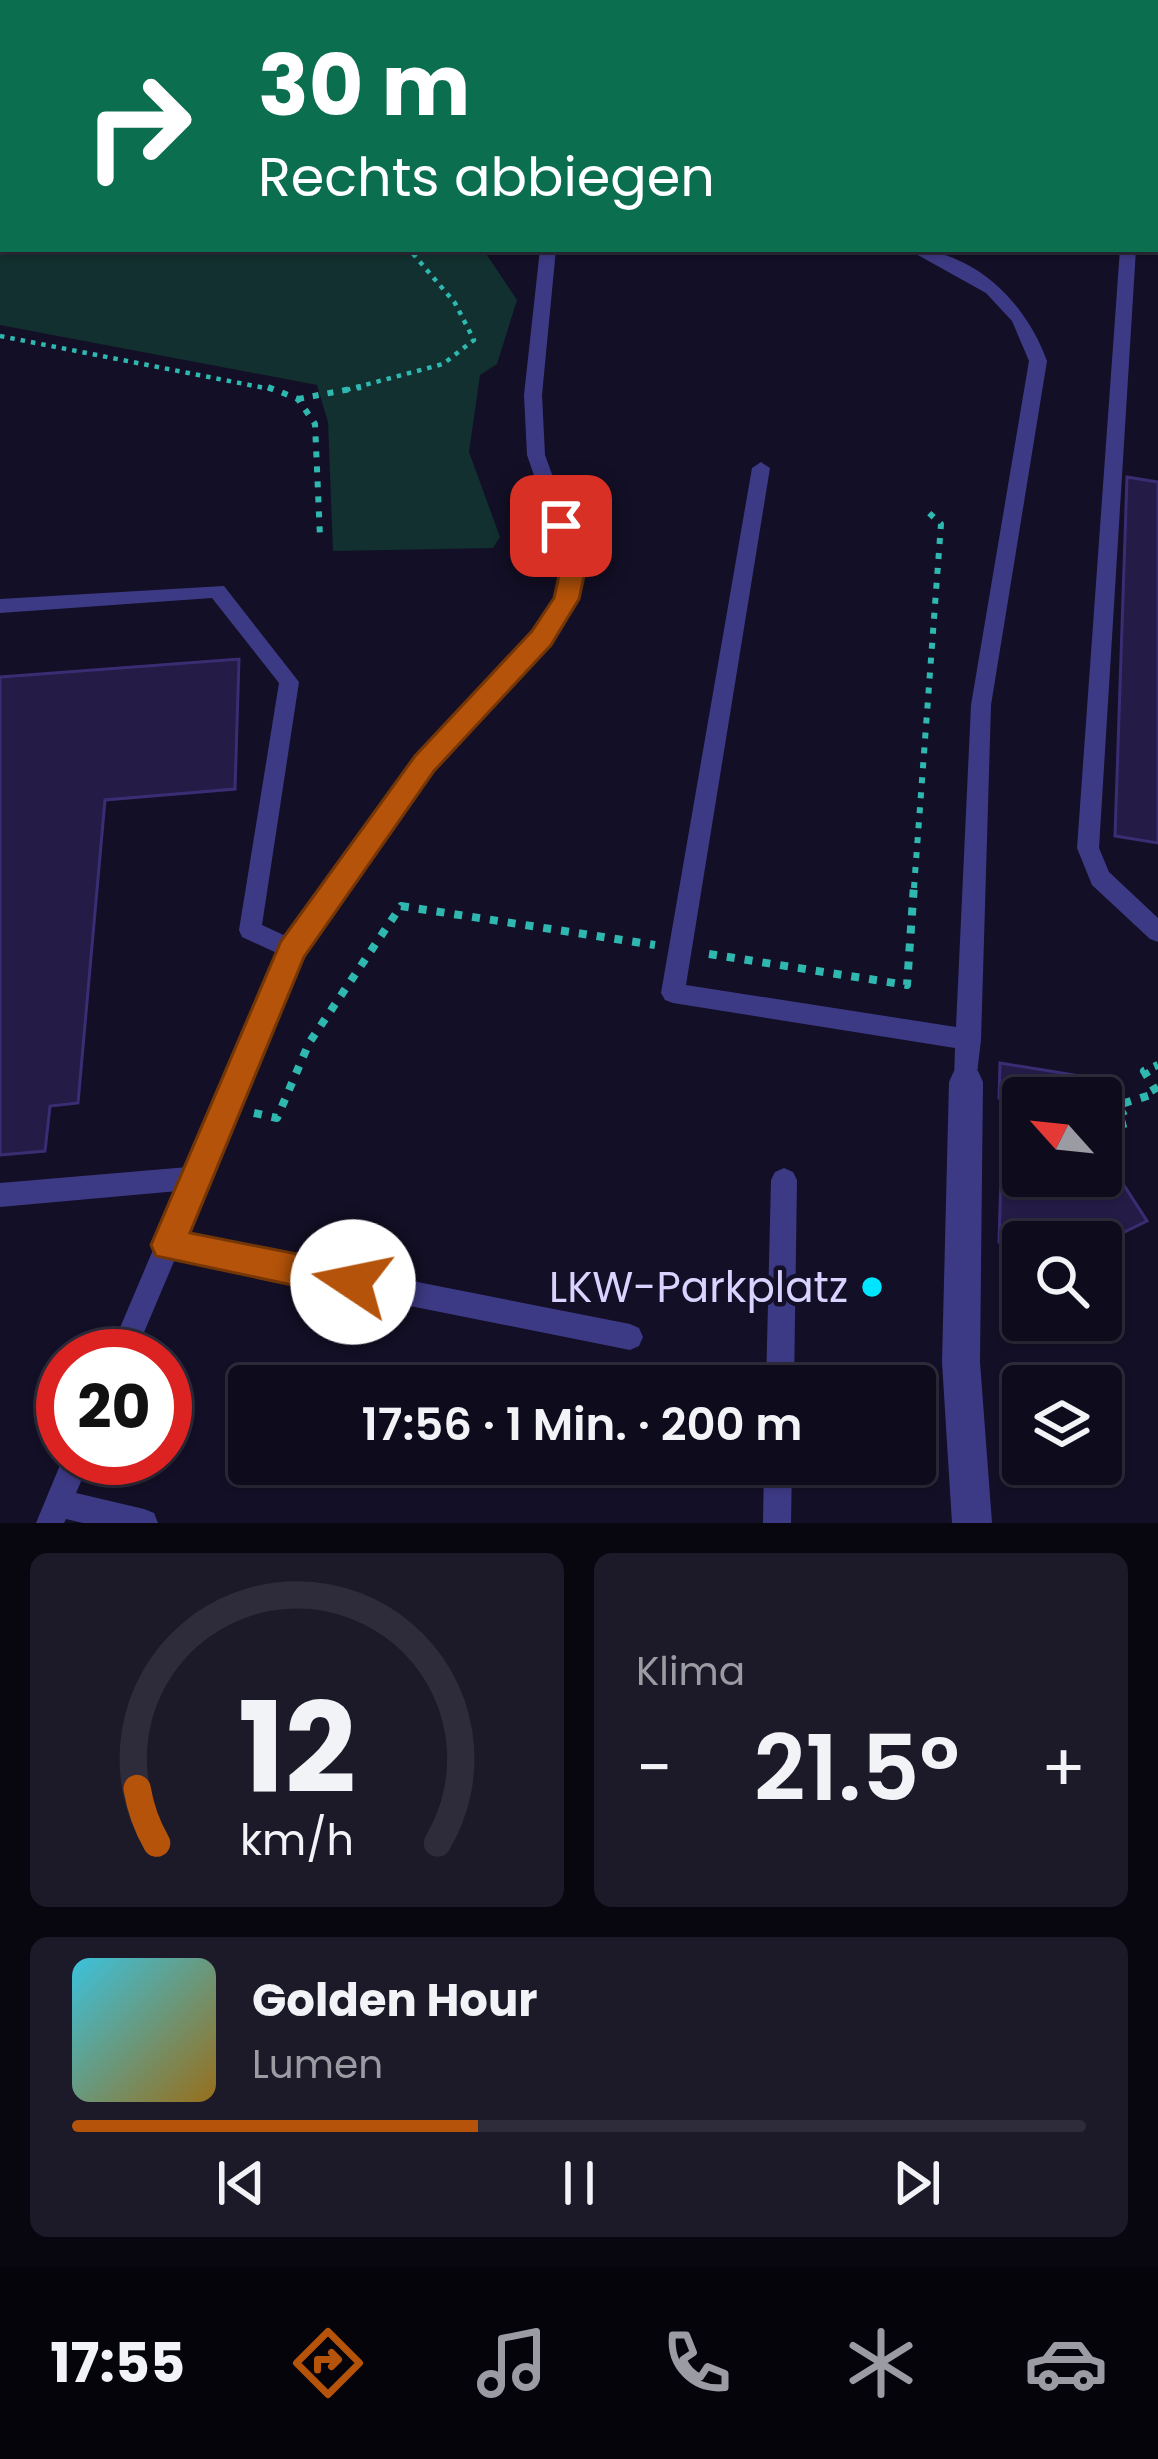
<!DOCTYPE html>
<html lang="de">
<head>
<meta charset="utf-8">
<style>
	:root { --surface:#0e0b1c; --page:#1c1929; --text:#f1f3f6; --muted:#9b9ba3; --line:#2e2b3b; --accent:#b45309 }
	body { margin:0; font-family:Poppins,sans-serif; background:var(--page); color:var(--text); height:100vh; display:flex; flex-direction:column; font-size:45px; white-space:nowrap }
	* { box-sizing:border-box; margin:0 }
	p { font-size:39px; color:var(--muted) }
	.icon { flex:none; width:66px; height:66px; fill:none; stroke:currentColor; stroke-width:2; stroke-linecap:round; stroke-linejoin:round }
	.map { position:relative; height:1523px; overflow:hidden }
	.panel { display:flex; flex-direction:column; gap:30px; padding:30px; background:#08060f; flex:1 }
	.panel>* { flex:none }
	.top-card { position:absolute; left:0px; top:0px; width:1158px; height:252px; box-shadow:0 3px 9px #0004,0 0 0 3px var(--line); background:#0b6e4f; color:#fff; overflow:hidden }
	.needle { width:78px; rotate:297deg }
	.controls { position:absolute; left:1002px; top:1077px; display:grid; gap:24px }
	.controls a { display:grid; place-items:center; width:120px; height:120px; border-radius:12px; background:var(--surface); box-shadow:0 3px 9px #0004,0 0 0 3px var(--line); font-size:60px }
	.speed { position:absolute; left:36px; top:1329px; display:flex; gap:24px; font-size:60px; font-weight:700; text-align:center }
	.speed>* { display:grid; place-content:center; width:156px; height:156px; border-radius:50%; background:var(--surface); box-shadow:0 3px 9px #0004,0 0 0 3px var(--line); line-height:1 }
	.speed .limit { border:18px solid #d22; background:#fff; color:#111 }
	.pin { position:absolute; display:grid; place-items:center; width:102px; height:102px; color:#fff; margin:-51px; border-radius:24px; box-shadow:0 6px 18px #0006 }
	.me { position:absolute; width:132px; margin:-66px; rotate:281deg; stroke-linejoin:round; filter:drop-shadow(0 0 9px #0008) }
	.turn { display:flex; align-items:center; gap:42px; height:252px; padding:0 60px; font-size:54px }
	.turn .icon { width:156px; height:156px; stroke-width:2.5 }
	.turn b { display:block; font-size:84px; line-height:102px }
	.big { font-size:90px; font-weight:600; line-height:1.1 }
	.panel .widget { flex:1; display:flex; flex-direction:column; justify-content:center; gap:18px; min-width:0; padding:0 42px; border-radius:18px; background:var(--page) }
	.panel .dial { align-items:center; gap:0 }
	.dial svg { height:312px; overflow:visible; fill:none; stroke:var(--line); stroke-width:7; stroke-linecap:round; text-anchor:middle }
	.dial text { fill:var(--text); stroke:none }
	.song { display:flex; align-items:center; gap:36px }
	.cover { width:144px; height:144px; border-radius:18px; background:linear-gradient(135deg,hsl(190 70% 55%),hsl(40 70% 35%)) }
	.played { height:12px; border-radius:6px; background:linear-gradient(90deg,var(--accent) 40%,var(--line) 40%) }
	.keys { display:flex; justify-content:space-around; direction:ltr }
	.heat { display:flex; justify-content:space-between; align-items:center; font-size:66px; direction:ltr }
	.panel .tiles { flex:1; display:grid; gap:30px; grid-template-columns:1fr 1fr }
	.widget:last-child { grid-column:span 2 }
	.trip { position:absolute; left:228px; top:1365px; width:708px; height:120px; border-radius:12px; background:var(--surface); box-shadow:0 3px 9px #0004,0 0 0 3px var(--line); font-weight:600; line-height:120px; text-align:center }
	.tab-bar { display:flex; height:192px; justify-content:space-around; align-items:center; background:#06040b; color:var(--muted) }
	.tab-bar .icon { width:84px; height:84px }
	.tab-bar .active { color:var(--accent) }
	.tab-bar b { font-size:54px; color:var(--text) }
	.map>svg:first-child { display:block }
	.green { fill:#12302f }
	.building { fill:#241b47; stroke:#3b2d73; stroke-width:3 }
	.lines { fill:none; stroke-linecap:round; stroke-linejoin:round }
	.path-far2 { stroke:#2fb8b0; stroke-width:4.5; stroke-dasharray:4.5 6; stroke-linecap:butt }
	.path-far1 { stroke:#2fb8b0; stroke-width:6; stroke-dasharray:6 9; stroke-linecap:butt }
	.path { stroke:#2fb8b0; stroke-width:8; stroke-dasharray:8 10; stroke-linecap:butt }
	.lane { fill:#3d3a85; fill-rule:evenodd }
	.street { fill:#3d3a85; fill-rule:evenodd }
	.route { fill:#b45309; stroke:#753606; stroke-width:3 }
	.poi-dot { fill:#00e5ff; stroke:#130f26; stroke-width:4.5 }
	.labels { text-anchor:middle; stroke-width:9; stroke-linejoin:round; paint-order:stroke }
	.near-poi-label { font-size:42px; fill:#d9d4ff; stroke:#130f26; text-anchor:end }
</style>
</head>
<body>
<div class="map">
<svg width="1158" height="1523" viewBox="0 0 1158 1523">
	<rect width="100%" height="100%" fill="#130f26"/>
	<!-- green -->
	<path class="green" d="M0,64L3,249H483L517,300L497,364L480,375L469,452L500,537L493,548L333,551L328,422L317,385L0,325Z"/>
	<!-- building -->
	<g class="building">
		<path d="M1127,477L1158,482V843L1115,836Z"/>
		<path d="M239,659L235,789L105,800L78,1103L50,1106L45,1151L0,1155V677Z"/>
		<path d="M1000,1063L1117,1082L1115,1098H999Z"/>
		<path d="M1001,1176H1118L1147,1221L1104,1242H999Z"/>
	</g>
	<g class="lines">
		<!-- path-far2 -->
		<g class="path-far2">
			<path d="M1155,93L1157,0"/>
			<path d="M0,336L275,390"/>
			<path d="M346,390L443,364L474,340L455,303L409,249"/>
		</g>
		<!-- path-far1 -->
		<g class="path-far1">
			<path d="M268,387L298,399L315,424L320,537"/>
			<path d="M298,399L361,387"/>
			<path d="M914,888L941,524L928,512"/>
		</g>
		<!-- path -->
		<g class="path">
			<path d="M709,954L907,985L914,885"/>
			<path d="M254,1113L277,1118L309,1043L401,906L655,945"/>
			<path d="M1101,1130L1128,1123L1118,1105L1157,1093L1144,1071L1158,1065"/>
		</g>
		<!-- lane -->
		<g class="lane">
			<rect x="584" y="0" width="14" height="3"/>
			<path d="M540,249H556L542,395L545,455L584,562L576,599L548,643L432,770L301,955L184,1236L630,1324L639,1328L643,1337L639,1346L630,1350L175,1259L134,1356H108L178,1191L0,1207V1183L188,1167L279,954L242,937L239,930L279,683L212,598L0,613V599L224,586L299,682L262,925L288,937L418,758L534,633L556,598L564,562L527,455L524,395Z"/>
			<path d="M907,249C973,249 1026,302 1047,361L991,705L981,1040L975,1090L966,1093L957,1090L954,1082L955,1048L673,1003L665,1000L661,993L752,468L761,462L770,468L686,985L956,1027L971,705L1029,361L1012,321L986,293Z"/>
			<path d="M1120,249H1136L1099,848L1109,872L1158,918V942L1150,939L1092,885L1077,848Z"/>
			<path d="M784,1168L793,1172L797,1180L794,1386H766L771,1180L775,1172Z"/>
			<path d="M63,1458H91L76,1493L144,1509L154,1513L158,1523H83L66,1519L64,1523H36Z"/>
			<path d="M764,1464H792L791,1523H763Z"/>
		</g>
		<!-- street -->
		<path class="street" d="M966,1066L978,1071L983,1082L980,1362L992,1523H952L942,1362L949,1082L954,1071Z"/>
	</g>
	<!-- route -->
	<path class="route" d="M561,518L573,526L587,562L579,599L551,645L434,771L304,957L190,1233L353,1265L365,1270L370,1282L365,1293L353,1298L156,1256L151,1245L281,941L415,756L532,631L554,598L562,562L549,526Z"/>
	<!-- markers -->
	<circle class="poi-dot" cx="872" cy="1287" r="12"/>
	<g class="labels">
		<!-- near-poi labels -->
		<g class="near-poi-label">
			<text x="848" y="1302">LKW-Parkplatz</text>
		</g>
	</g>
</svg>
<div class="controls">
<a><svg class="needle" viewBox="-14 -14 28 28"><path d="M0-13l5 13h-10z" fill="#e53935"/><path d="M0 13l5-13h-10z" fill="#9b9ba3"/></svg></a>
<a><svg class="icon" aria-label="search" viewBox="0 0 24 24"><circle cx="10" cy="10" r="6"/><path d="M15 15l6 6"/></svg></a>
<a><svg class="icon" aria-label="layers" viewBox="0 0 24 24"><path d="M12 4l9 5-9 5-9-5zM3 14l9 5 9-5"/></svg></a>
</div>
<div class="speed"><div class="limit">20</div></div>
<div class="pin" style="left:561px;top:526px;background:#d93025"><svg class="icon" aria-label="arrive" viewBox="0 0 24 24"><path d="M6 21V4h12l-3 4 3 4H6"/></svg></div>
<svg class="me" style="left:353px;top:1282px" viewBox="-20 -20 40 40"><circle r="19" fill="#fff"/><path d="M0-13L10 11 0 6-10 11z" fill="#b45309"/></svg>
<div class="trip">17:56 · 1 Min. · 200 m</div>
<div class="top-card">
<div class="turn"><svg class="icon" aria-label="right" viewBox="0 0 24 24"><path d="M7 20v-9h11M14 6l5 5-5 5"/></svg><div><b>30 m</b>Rechts abbiegen</div></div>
</div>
</div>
<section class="panel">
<div class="tiles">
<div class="widget dial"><svg viewBox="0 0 100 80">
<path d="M14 69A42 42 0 1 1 86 69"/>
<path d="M14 69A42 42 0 0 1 9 55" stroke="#b45309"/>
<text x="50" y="56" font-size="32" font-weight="700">12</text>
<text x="50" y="72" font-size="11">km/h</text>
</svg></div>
<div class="widget"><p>Klima</p>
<div class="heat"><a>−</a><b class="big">21.5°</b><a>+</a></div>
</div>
<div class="widget">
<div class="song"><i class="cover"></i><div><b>Golden Hour</b><p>Lumen</p></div></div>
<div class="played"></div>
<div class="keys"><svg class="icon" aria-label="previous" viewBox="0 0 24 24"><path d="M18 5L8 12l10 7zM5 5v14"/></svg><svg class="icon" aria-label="pause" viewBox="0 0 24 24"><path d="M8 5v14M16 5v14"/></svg><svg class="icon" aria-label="next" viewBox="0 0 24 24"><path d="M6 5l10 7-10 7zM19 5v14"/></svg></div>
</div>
</div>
</section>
<nav class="tab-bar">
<b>17:55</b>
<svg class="icon active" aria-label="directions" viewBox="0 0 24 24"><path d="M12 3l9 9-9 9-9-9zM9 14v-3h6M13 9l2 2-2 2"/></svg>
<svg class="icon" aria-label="music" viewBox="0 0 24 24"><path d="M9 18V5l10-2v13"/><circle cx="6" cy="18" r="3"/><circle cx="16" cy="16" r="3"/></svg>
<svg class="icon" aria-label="phone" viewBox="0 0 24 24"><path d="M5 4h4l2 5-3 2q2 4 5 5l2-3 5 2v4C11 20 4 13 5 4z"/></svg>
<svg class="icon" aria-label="climate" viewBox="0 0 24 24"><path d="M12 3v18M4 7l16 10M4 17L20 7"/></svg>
<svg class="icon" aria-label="car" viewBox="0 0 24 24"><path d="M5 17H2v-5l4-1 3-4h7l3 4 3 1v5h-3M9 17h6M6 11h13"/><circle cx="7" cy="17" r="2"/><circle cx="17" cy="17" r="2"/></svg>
</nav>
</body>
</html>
